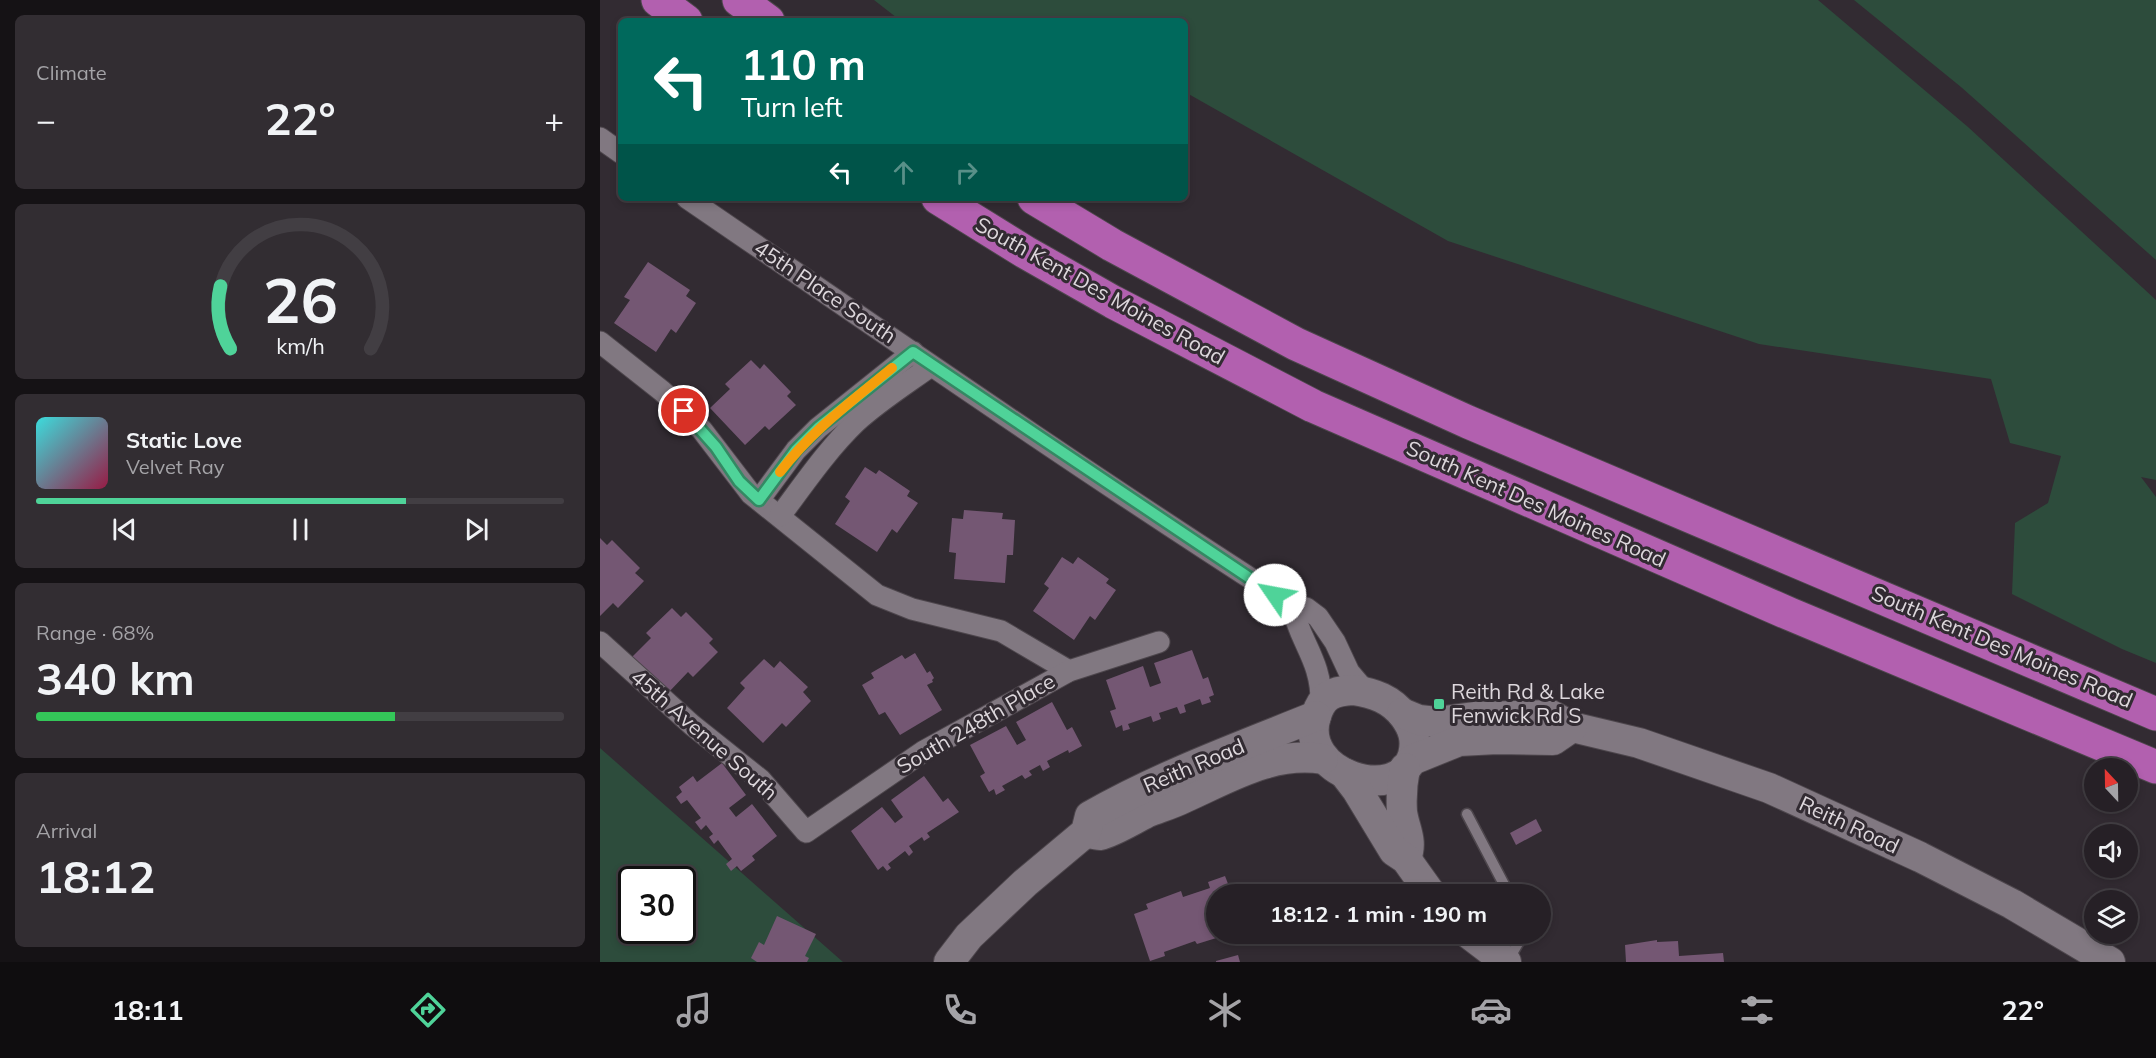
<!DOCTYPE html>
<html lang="en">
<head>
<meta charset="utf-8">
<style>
	:root { --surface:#262026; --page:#322d32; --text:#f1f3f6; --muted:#a4a3a7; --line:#423e43; --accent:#4fd399 }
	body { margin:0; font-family:Mulish,sans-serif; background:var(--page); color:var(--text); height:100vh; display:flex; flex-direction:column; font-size:22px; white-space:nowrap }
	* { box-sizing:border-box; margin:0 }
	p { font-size:20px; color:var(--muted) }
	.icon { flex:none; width:33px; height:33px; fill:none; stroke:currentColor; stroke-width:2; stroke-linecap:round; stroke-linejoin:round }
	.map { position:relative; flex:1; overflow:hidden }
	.details { display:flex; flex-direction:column; gap:15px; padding:15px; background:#151215; width:600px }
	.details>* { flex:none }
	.banner { position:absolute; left:18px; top:18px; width:570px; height:183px; border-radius:9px; box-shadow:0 3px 9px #0003,0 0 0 2px var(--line); background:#00695c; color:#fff; overflow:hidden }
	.needle { width:39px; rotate:338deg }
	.tools { position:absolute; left:1484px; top:758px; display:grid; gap:12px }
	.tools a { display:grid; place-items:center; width:54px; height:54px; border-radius:50%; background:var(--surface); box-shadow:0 3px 9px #0003,0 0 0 2px var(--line); font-size:30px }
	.speed { position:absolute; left:18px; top:866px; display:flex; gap:12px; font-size:30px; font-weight:700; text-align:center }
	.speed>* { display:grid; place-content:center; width:78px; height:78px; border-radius:50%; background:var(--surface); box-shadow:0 3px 9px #0003,0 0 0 2px var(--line); line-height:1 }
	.speed .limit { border:3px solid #111; border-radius:9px; background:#fff; color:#111 }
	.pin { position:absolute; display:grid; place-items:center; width:51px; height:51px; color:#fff; margin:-26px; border:3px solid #fff; border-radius:50%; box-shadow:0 2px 6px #0007 }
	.me { position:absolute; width:66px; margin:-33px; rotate:303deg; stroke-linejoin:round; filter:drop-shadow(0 0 4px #0008) }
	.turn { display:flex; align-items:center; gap:21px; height:126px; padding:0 24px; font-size:27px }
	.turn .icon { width:78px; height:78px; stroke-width:2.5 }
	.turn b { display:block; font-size:42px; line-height:51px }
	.lanes { display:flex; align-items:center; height:57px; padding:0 24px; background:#0003; justify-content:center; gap:30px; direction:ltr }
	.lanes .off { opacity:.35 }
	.big { font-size:45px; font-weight:700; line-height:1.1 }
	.details .card { flex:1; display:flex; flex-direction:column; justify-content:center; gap:9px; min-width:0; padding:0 21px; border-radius:9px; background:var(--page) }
	.details .dial { align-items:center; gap:0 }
	.dial svg { height:156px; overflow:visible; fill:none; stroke:var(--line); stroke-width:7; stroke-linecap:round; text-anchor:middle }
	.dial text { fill:var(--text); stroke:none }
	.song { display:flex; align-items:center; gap:18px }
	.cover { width:72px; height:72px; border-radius:9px; background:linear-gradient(135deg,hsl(180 70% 55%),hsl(340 70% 35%)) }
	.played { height:6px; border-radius:3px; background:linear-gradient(90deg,var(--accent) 70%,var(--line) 70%) }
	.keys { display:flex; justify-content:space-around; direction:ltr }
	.heat { display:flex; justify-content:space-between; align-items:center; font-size:33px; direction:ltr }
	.charge { height:9px; border-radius:4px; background:linear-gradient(90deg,#34c759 68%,var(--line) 0) }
	.trip { position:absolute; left:606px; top:884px; width:345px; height:60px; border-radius:30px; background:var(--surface); box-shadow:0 3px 9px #0003,0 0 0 2px var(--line); font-weight:700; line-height:60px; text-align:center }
	.tabs { display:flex; height:96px; justify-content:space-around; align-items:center; background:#0f0d0f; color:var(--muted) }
	.tabs .icon { width:42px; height:42px }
	.tabs .current { color:var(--accent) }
	.tabs b { font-size:27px; color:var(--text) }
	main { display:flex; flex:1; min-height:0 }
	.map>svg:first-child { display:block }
	.green { fill:#2d4c3c; fill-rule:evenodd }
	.building { fill:#745773 }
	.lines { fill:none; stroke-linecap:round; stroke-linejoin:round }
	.lane-casing { stroke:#4d464c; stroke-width:13 }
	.street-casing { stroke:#4d464c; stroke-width:23 }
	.secondary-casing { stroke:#4d464c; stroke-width:32 }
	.highway-casing { stroke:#4d464c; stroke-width:35 }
	.lane { stroke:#817881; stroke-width:10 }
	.street { stroke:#817881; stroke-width:21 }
	.secondary { stroke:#817881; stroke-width:30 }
	.highway { stroke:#b260af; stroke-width:33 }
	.route-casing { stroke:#338963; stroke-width:15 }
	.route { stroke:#4fd399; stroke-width:10 }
	.slow { stroke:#f59e0b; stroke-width:10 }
	.poi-dot { fill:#4fd399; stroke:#322b32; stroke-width:2 }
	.labels { text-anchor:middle; stroke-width:6; stroke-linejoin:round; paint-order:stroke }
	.street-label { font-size:21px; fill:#ddd7dc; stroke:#322b32 }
	.poi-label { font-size:21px; fill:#ddd7dc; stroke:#322b32; text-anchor:start }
</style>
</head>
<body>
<main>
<section class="details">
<div class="card"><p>Climate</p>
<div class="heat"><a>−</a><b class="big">22°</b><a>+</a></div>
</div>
<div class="card dial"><svg viewBox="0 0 100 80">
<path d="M14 69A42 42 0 1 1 86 69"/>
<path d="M14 69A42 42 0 0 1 9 37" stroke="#4fd399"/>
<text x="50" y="56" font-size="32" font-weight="700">26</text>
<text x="50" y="72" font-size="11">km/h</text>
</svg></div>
<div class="card">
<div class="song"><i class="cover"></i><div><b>Static Love</b><p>Velvet Ray</p></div></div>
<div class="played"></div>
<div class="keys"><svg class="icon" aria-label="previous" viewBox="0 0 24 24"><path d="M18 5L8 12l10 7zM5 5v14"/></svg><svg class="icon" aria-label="pause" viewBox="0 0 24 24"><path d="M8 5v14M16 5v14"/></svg><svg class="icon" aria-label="next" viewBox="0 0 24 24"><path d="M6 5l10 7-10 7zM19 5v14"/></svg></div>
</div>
<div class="card"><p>Range · 68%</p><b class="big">340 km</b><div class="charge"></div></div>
<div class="card"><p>Arrival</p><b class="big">18:12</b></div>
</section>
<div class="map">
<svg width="1556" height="962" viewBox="0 0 1556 962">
	<rect width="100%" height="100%" fill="#322b32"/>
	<!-- green -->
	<g class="green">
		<path d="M274,0H1218L1368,127L1556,300V480L1541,477L1556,497V663L1522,649L1412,594L1415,523L1448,503L1461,456L1410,443L1391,379L1159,344L848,241L585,92V21H301Z"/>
		<path d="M1254,0H1556V260L1361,87Z"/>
		<path d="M0,748L243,962H0ZM32,879H82V930H32Z"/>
	</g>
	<!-- building -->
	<g class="building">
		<path d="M48,262L90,290L86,296L96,303L76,333L71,329L56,352L14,323L30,300L24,297Z"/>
		<path d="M151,360L160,369L164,364L191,392L187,396L196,405L169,430L165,426L145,445L110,408L130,389L125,384Z"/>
		<path d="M265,467L276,474L279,470L310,491L307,496L318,503L297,533L292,529L277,552L235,524L250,501L245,497Z"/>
		<path d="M364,510L403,513L402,519L415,520L413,555H407L405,583L354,579L356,553L349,552L352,518L363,519Z"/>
		<path d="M0,538L7,545L12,540L40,568L35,573L44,581L18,608L13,603L0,616Z"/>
		<path d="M462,557L473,564L478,557L509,579L506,583L516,590L495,620L490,616L474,640L433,611L449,588L444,584Z"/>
		<path d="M72,608L81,617L86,612L113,639L109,643L118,652L93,677L88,672L68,693L32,657L51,638L46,633Z"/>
		<path d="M592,650L603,679L608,677L614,695L609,697L611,702L602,705L600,699L584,705L586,712L580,714L577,707L559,713L561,719L553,722L551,716L528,724L530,729L523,731L522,725L516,728L510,711L516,709L506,680L543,666L550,687L561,683L554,663Z"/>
		<path d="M315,653L327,673L330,671L334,678L332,680L333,682L327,685L342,710L300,735L285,712L279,715L262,685L274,678L271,673L302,655L305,659Z"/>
		<path d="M164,659L174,668L180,661L208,687L203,692L211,701L186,727L182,723L163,743L127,708L145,688L140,683Z"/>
		<path d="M452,702L467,730L472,727L482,746L469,753L468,750L447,761L450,767L443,771L440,765L429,771L432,775L425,779L422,775L402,786L405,790L396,795L394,789L389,792L380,776L385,773L370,745L406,726L417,745L426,740L416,722Z"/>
		<path d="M122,763L146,795L129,808L136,817L152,804L177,836L152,856L155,860L141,871L137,866L131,871L126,864L132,859L118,840L114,844L109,837L113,834L106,825L101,830L95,822L101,818L87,800L81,804L76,797L82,792L79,787L93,776L97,782Z"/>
		<path d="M324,776L343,802L348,798L359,812L327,833L330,837L324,841L322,837L309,846L313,852L309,856L305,851L288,864L291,868L287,871L283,866L278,870L251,831L282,807L295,823L303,817L291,800Z"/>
		<path d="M936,819L942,831L916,845L910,833Z"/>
		<path d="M625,876L632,894H616V933H626V935L597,944L595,941L564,952L565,956L550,961L534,914L548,909L546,904L581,891L583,897L610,888L608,882Z"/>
		<path d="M177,916L216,934L205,956L209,958L207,962H157L151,958L159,942L164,945Z"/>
		<path d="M1057,940V942L1078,941L1079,956L1123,953L1124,962H1026L1025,945Z"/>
		<path d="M638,955L640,962H616V961Z"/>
	</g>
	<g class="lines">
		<defs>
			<g id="lane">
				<path d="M867,814L909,894"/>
				<path d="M907,962L924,933"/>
			</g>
			<g id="street">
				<path d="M0,138L21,153"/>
				<path d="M87,198C287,335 487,474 692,605L706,608L718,617L735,642L749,672L766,692"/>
				<path d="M0,342L62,391L84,411L102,430L151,494L277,595L312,609L401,631L469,671"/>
				<path d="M159,500L196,450L218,428L313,352"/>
				<path d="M180,516C204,484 227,450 256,422C279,401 306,384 331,366"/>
				<path d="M692,605C699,642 722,660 721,703"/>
				<path d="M0,642L92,725L161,780L206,832L324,751L469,671L559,642"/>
			</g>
			<g id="secondary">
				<path d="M753,690C774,693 791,699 804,716C813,728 817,740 813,755C799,806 697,774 716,716C722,696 732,691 753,690Z"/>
				<path d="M802,713L819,720L836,722L874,717L951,715L972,727L1039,743L1169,788L1320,857L1412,904L1510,962"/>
				<path d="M812,760L859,741L897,739L953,740L972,727"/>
				<path d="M805,768C802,783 801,797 802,812C805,831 813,840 806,859"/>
				<path d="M744,773L757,790L794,851L806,859L831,894"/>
				<path d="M486,832C490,833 496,835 500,835C511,833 535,819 546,813C558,808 572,804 584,798C629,778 672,751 723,759"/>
				<path d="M868,933L906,962"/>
				<path d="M349,962L369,936L425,883L486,832L490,816C562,775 639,747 716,716"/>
			</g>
			<g id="highway">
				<path d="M58,0L86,21"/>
				<path d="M139,0L168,21"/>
				<path d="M338,198L425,252L513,302L713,406L1190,614L1556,767"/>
				<path d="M434,198L512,245L696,344L868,422L1556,714"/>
			</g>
		</defs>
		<!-- lane casing -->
		<use href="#lane" class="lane-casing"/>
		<!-- street casing -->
		<use href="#street" class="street-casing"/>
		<!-- secondary casing -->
		<use href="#secondary" class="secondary-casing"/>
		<!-- highway casing -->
		<use href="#highway" class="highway-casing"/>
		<!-- lane -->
		<use href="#lane" class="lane"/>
		<!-- street -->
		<use href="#street" class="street"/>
		<!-- secondary -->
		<use href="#secondary" class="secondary"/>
		<!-- highway -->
		<use href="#highway" class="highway"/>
	</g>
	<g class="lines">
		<defs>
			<path id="route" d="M84,411L116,447L139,481L159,500L196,450L218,428L313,352L675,595"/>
		</defs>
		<!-- route casing -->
		<use href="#route" class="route-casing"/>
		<!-- route -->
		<use href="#route" class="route"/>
		<!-- slow -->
		<path class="slow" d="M180,472C211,431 252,401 292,368"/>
	</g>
	<!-- markers -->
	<rect class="poi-dot" x="833" y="698" width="12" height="12" rx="3"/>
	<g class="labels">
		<!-- street labels -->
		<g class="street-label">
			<text transform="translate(500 291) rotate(29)" y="7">South Kent Des Moines Road</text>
			<text transform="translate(225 292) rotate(34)" y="7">45th Place South</text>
			<text transform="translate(936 504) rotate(24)" y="7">South Kent Des Moines Road</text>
			<text transform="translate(1402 647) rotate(23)" y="7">South Kent Des Moines Road</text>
			<text transform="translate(376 724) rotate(-30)" y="7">South 248th Place</text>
			<text transform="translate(104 735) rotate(41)" y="7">45th Avenue South</text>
			<text transform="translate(594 766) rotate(-23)" y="7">Reith Road</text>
			<text transform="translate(1249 825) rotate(25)" y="7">Reith Road</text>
		</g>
		<!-- poi labels -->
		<g class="poi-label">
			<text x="851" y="699">Reith Rd &amp; Lake<tspan x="851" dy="24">Fenwick Rd S</tspan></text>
		</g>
	</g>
</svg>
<div class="tools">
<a><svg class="needle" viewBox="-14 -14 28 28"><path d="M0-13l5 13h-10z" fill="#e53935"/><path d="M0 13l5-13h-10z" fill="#a4a3a7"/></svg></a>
<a><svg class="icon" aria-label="sound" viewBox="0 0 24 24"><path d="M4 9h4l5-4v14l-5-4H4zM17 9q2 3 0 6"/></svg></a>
<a><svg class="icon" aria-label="layers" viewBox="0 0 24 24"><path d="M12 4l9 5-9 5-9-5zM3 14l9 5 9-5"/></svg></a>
</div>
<div class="speed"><div class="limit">30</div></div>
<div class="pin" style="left:84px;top:411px;background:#d93025"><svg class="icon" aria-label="arrive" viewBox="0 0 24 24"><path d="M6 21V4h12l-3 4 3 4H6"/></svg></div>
<svg class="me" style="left:675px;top:595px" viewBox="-20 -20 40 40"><circle r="19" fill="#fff"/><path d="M0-13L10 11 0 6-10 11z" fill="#4fd399"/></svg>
<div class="trip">18:12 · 1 min · 190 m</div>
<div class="banner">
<div class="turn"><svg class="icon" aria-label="left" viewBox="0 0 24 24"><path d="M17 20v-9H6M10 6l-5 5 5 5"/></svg><div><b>110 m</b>Turn left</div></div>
<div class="lanes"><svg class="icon" aria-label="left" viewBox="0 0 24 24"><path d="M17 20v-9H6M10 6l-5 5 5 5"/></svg><svg class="icon off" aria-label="ahead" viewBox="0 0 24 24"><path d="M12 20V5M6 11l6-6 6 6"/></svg><svg class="icon off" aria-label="right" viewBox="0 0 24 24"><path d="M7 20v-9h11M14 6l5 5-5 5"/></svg></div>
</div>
</div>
</main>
<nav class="tabs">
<b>18:11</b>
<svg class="icon current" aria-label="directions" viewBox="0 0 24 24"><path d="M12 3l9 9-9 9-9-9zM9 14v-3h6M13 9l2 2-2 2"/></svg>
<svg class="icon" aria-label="music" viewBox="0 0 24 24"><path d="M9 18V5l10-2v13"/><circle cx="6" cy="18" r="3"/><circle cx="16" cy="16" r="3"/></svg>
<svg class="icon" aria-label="phone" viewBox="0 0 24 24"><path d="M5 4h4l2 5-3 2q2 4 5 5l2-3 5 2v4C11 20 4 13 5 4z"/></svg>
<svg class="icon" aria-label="climate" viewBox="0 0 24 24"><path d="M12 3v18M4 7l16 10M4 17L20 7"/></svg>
<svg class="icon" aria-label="car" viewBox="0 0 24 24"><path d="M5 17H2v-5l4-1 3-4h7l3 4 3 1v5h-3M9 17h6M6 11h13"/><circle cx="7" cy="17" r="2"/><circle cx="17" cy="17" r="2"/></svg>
<svg class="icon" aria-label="filters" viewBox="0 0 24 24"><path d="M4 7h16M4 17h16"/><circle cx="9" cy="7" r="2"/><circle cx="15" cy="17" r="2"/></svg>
<b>22°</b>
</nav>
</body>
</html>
